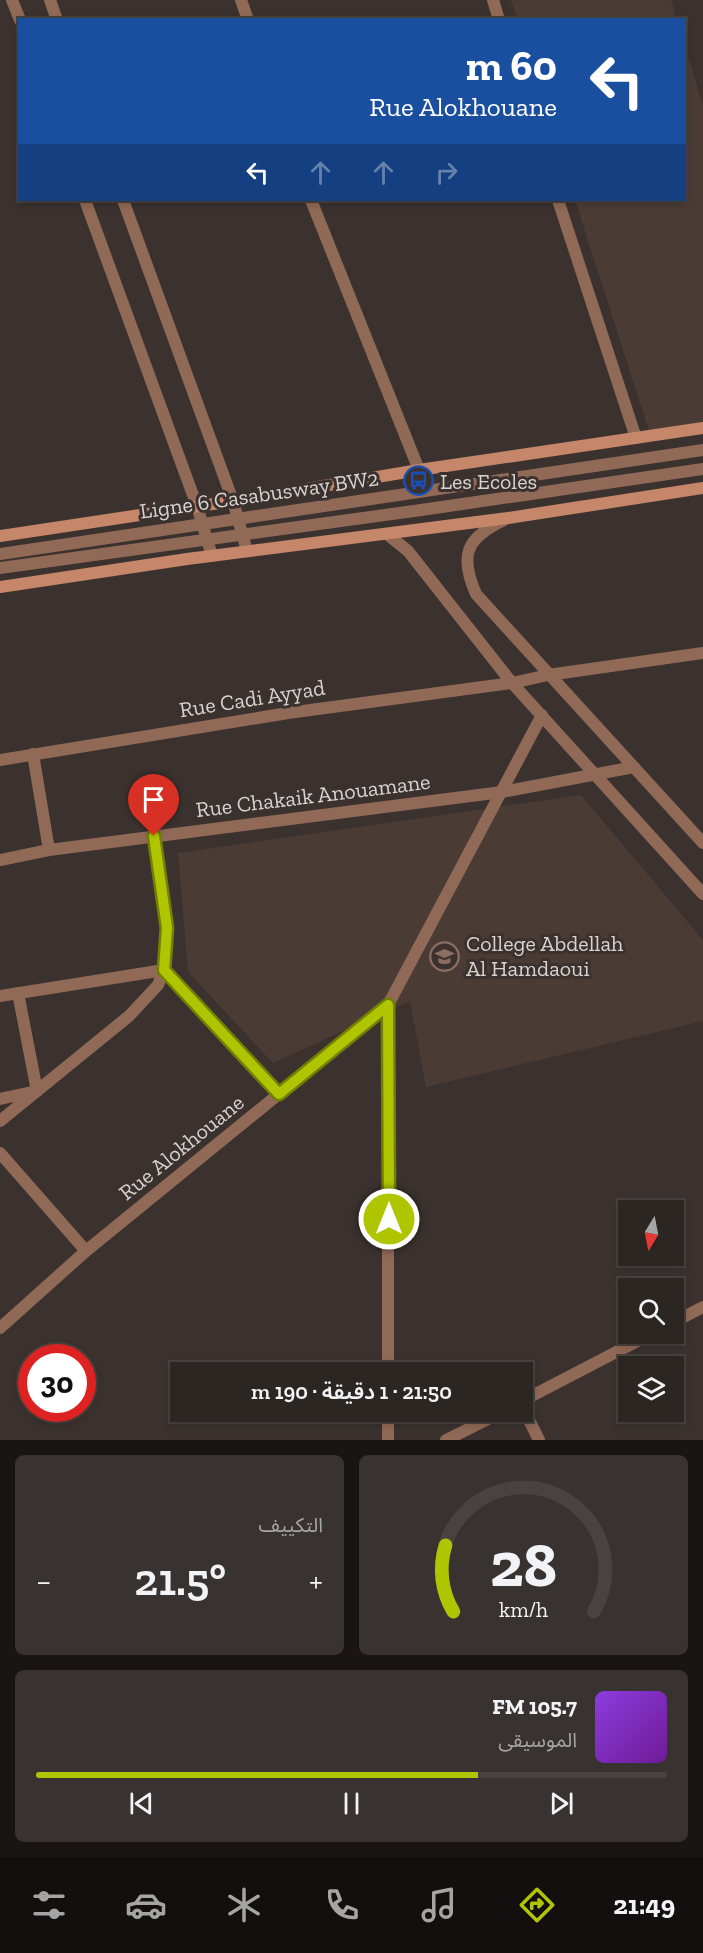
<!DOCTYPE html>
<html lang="ar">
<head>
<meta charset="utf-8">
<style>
	:root { --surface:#2c2623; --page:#383230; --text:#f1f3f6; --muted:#a6a5a6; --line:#484341; --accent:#b0c501 }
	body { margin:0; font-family:"Zilla Slab","Noto Sans Arabic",serif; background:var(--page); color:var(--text); direction:rtl; height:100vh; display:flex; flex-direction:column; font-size:22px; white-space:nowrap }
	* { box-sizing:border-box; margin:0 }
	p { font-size:20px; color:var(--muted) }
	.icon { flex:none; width:33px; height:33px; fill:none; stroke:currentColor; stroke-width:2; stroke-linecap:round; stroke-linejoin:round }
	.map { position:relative; height:1440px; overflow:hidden; direction:ltr }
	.drawer { display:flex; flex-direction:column; gap:15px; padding:15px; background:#181513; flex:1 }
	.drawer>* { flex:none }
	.top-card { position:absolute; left:18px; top:18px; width:668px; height:183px; border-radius:0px; box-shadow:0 3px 9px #0003,0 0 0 2px var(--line); direction:rtl; background:#1a4fa0; color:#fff; overflow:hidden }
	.needle { width:39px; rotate:190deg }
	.fabs { position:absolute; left:618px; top:1200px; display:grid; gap:12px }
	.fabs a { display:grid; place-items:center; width:66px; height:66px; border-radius:0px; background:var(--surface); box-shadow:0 3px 9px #0003,0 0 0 2px var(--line); font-size:30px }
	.speed { position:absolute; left:18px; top:1344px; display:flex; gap:12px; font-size:30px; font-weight:700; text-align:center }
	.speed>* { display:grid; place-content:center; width:78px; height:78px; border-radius:50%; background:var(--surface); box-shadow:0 3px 9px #0003,0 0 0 2px var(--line); line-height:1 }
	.speed .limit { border:9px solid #d22; background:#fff; color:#111 }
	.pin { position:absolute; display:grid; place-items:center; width:51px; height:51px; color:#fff; margin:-62px -26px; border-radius:50% 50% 50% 0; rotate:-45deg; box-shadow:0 0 6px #0007 }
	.pin .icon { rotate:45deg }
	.me { position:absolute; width:66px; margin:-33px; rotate:0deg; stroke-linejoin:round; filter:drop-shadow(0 0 4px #0008) }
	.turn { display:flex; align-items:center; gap:21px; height:126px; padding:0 30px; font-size:27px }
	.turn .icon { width:78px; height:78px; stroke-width:2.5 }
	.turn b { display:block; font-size:42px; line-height:51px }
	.lanes { display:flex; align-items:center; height:57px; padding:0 30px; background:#0003; justify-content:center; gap:30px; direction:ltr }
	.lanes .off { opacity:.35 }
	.big { font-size:45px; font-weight:600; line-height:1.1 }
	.drawer .widget { flex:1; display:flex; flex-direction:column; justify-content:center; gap:9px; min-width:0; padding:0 21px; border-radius:9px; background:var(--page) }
	.drawer .dial { align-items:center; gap:0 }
	.dial svg { height:156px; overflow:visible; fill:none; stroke:var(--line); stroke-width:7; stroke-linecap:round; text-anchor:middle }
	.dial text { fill:var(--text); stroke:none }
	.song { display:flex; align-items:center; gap:18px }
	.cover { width:72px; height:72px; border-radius:9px; background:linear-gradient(135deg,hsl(270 70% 55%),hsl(280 70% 35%)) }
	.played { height:6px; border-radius:3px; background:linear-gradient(90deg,var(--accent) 70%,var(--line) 70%) }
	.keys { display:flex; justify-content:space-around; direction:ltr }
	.heat { display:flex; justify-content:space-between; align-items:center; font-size:33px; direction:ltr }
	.drawer .tiles { flex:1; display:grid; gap:15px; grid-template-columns:1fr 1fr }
	.widget:last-child { grid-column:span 2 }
	.trip { position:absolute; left:170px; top:1362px; width:363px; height:60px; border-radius:0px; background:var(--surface); box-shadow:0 3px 9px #0003,0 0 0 2px var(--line); font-weight:600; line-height:60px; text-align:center; direction:rtl }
	.dock { display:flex; height:96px; justify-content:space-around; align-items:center; background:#120f0e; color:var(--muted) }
	.dock .icon { width:42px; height:42px }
	.dock .active { color:var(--accent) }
	.dock b { font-size:27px; color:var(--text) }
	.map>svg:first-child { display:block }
	.built { fill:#4a3b35 }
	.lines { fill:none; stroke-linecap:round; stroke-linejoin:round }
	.service { stroke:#916957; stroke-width:12 }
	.minor { stroke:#916957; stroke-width:12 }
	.secondary { stroke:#c58669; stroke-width:12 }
	.route-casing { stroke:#728001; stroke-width:15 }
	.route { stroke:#b0c501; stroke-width:10 }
	.labels { text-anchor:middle; stroke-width:6; stroke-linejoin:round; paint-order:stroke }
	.poi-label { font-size:22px; fill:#d8d2d0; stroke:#3b322f; text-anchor:start }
	.street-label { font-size:22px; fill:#d8d2d0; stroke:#3b322f }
</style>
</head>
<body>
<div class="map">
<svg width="703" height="1440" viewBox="0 0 703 1440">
	<rect width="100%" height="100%" fill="#3b322f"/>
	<!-- built -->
	<g class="built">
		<path d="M511,0H671L677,19H517Z"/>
		<path d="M684,42L703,106V431L652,440L575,200H684Z"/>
		<path d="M581,795L703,940V1021L426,1087L410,1001L273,1063L188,972L178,853Z"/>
	</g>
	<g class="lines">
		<!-- service -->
		<g class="service">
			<path d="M241,0L248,20"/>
			<path d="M493,0L499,20"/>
			<path d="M311,200L419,470"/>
			<path d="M558,200L636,438"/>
			<path d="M0,554L703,450"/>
			<path d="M0,568L421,510L703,469"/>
		</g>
		<!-- minor -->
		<g class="minor">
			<path d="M12,0L20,20"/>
			<path d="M50,0L57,20"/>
			<path d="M85,200L197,506L212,556"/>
			<path d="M123,200L233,501L247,551"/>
			<path d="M504,520C466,538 459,555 476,594L703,843"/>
			<path d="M387,534L408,551L512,683L703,894"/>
			<path d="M33,754L49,850"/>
			<path d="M0,760L288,713L512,683L548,675L703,653"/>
			<path d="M0,860L49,850L502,792L634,767"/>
			<path d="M164,970L279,1094"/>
			<path d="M0,996L164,970"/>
			<path d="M388,1005V1372"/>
			<path d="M0,1099L37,1091L18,993"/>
			<path d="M0,1121L129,1016L158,985L164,970L167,928L154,836"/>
			<path d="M0,1153L86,1251"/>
			<path d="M674,1322L703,1307"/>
			<path d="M0,1328L86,1251L388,1005L542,715"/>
			<path d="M522,1401L651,1334"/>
			<path d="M522,1406L539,1440"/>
			<path d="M388,1440V1412"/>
			<path d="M446,1440L502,1412"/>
		</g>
		<!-- secondary -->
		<g class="secondary">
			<path d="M0,536L233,501L419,470L703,428"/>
			<path d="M0,587L187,559L508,518L703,488"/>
		</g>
	</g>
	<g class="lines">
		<defs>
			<path id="route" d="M154,836L167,928L164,970L279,1094L388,1005L389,1219"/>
		</defs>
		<!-- route casing -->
		<use href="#route" class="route-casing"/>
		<!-- route -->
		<use href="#route" class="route"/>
	</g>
	<!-- icons -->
	<defs>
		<symbol id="bus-ring" viewBox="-11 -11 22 22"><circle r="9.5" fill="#3b322f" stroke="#1a4fb4" stroke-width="1.5"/><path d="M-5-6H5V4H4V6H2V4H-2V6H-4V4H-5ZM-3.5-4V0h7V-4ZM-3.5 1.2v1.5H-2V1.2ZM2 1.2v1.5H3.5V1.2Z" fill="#1a4fb4"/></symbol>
		<symbol id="school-ring" viewBox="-11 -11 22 22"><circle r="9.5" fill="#3b322f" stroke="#8d6e63" stroke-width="1.5"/><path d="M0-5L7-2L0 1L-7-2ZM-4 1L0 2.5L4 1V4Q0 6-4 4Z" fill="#8d6e63"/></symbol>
	</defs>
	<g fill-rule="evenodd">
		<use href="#bus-ring" x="402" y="464" width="33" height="33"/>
		<use href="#school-ring" x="428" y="940" width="33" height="33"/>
	</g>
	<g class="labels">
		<!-- poi labels -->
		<g class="poi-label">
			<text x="440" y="489">Les Ecoles</text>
			<text x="466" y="951">College Abdellah<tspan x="466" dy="25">Al Hamdaoui</tspan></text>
		</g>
		<!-- street labels -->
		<g class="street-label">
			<text transform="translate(259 494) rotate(-8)" y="8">Ligne 6 Casabusway BW2</text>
			<text transform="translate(252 698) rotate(-9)" y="8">Rue Cadi Ayyad</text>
			<text transform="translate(313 795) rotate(-7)" y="8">Rue Chakaik Anouamane</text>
			<text transform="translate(181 1147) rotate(-39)" y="8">Rue Alokhouane</text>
		</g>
	</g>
</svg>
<div class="fabs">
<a><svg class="needle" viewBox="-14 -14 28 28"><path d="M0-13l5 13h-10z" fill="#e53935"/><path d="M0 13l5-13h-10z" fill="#a6a5a6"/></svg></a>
<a><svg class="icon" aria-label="search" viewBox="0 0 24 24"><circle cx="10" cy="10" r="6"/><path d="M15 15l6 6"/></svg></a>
<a><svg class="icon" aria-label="layers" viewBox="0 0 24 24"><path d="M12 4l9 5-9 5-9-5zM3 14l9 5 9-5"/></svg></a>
</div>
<div class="speed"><div class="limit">30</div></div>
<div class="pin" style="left:154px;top:836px;background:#d93025"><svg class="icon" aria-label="arrive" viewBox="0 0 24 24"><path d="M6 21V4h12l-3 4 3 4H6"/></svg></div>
<svg class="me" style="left:389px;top:1219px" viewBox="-20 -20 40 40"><circle r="17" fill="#b0c501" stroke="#fff" stroke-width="3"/><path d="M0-11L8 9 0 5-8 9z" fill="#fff"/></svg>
<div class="trip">21:50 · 1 دقيقة · 190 m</div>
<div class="top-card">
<div class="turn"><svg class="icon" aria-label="left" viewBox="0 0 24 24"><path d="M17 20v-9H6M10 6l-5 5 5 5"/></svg><div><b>60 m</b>Rue Alokhouane</div></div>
<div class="lanes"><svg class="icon" aria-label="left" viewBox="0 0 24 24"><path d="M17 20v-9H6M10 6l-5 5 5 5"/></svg><svg class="icon off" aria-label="ahead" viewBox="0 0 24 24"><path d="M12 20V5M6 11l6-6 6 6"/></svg><svg class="icon off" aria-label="ahead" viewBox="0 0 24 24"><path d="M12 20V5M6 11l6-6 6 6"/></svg><svg class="icon off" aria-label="right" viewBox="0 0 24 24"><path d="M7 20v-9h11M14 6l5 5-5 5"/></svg></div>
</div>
</div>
<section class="drawer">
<div class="tiles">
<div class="widget dial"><svg viewBox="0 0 100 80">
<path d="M14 69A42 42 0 1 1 86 69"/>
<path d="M14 69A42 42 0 0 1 10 35" stroke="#b0c501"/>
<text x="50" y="56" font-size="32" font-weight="700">28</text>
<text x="50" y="72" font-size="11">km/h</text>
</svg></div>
<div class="widget"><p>التكييف</p>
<div class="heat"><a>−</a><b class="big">21.5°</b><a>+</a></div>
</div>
<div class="widget">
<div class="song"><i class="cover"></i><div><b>105.7 FM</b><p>الموسيقى</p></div></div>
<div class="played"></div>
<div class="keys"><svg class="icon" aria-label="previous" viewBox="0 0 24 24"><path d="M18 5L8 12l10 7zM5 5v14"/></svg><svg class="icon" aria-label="pause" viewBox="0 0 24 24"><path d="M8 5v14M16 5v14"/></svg><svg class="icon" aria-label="next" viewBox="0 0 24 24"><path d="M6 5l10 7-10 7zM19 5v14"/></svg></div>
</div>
</div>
</section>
<nav class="dock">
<b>21:49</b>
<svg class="icon active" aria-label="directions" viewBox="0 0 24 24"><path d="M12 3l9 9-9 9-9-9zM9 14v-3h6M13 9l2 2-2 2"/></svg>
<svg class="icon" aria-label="music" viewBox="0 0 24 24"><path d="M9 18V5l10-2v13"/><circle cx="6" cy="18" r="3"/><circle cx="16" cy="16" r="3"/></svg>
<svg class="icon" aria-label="phone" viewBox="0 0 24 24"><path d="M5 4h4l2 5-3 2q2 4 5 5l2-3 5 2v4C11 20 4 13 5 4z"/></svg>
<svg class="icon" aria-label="climate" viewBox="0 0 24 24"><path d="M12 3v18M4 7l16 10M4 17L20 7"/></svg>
<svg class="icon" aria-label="car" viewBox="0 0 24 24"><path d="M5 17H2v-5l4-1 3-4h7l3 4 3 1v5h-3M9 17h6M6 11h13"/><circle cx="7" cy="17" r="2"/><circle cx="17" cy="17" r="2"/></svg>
<svg class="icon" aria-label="filters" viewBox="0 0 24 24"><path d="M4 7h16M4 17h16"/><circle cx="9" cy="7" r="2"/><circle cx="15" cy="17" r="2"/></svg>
</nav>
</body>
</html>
